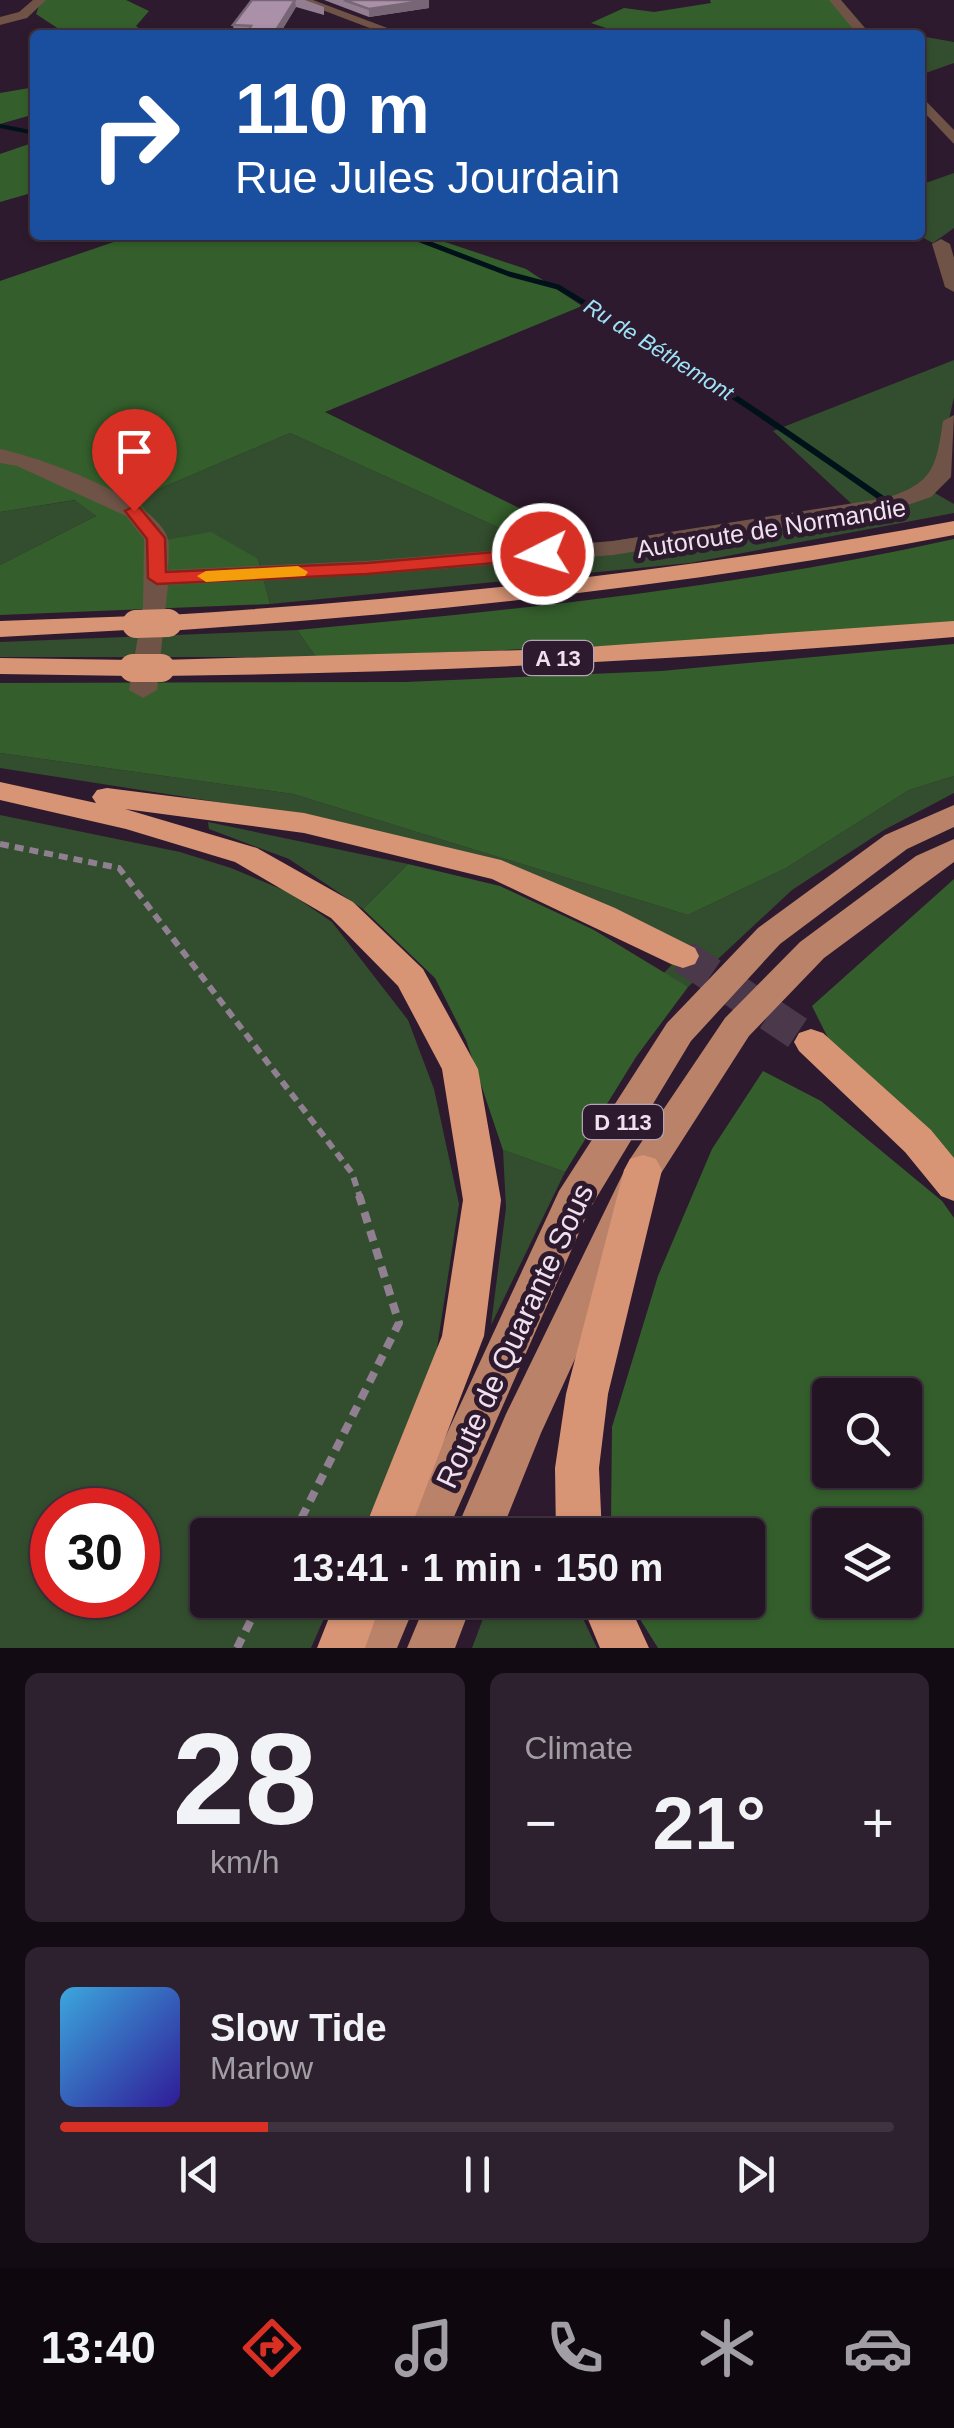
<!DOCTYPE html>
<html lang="en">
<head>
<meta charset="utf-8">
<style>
	:root { --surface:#221422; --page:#2e212f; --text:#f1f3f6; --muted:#a29ea5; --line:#3f3340; --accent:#d93025 }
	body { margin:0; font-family:Helvetica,sans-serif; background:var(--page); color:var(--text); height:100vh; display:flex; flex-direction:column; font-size:38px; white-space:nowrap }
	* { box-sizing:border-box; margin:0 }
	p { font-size:32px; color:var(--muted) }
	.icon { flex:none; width:55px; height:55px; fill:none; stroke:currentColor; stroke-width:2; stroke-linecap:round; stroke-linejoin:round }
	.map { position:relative; height:1648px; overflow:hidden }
	.sheet { display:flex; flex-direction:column; gap:25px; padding:25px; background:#130b13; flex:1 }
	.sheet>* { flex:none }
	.guide { position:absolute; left:30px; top:30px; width:895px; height:210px; border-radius:10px; box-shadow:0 2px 8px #0004,0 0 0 2px var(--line); background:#1a4fa0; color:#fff; overflow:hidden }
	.tools { position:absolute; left:812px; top:1378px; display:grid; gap:20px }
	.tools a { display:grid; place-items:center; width:110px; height:110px; border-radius:10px; background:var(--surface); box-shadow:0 2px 8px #0004,0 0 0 2px var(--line); font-size:50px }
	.speed { position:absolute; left:30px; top:1488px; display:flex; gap:20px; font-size:50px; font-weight:700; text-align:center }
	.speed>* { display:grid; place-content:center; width:130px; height:130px; border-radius:50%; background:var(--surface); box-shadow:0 2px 8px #0004,0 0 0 2px var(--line); line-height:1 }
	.speed .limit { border:15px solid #d22; background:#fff; color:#111 }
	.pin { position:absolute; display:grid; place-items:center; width:85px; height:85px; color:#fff; margin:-102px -42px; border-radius:50% 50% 50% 0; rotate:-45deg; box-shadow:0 0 10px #0007 }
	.pin .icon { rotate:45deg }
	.me { position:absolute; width:110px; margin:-55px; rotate:265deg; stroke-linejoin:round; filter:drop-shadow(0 0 8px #0008) }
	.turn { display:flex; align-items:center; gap:35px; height:210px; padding:0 40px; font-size:45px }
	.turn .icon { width:130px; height:130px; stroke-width:2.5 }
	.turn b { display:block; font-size:70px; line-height:85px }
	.big { font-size:75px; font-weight:800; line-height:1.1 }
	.sheet .tile { flex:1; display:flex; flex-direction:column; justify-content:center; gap:15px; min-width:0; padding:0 35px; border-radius:15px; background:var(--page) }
	.sheet .dial { align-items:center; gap:0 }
	.dial b { font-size:130px; line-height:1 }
	.song { display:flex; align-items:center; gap:30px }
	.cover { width:120px; height:120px; border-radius:15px; background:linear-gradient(135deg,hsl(200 70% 55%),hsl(250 70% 35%)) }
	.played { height:10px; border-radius:5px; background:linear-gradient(90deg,var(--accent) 25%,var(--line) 25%) }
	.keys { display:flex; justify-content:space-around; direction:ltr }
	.heat { display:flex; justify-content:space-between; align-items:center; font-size:55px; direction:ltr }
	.sheet .tiles { flex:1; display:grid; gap:25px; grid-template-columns:1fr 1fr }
	.tile:last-child { grid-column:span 2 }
	.trip { position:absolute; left:190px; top:1518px; width:575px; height:100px; border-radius:10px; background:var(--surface); box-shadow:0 2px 8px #0004,0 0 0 2px var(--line); font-weight:800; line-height:100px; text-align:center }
	.menu { display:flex; height:160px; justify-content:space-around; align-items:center; background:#0e080e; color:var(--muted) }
	.menu .icon { width:70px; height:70px }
	.menu .active { color:var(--accent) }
	.menu b { font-size:45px; color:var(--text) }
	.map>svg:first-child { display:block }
	.green { fill:#334e2e; fill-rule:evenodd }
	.forest { fill:#345f2c; fill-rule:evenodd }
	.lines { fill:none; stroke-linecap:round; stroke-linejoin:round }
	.stream-far2 { stroke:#001219; stroke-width:4 }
	.stream-far1 { stroke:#001219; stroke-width:5 }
	.stream { stroke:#001219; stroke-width:6 }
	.highway-tunnel { stroke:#4b384b; stroke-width:34; stroke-dasharray:34 18; stroke-linecap:butt }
	.path-far1 { stroke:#907f90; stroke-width:6; stroke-dasharray:9 6; stroke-linecap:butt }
	.path { stroke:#907f90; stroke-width:8; stroke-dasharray:11 8; stroke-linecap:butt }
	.minor { fill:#6e5346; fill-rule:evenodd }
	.major { fill:#ba8268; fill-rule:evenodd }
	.highway { fill:#d89575; fill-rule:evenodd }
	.highway-bridge { stroke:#d89575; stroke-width:28 }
	.wall { fill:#927d91 }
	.shaded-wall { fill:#776676 }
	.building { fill:#aa91a9; stroke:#776676; stroke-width:2.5 }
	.route { fill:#d93025; stroke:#8d1f18; stroke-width:2.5 }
	.slow { fill:#f59e0b }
	.labels { text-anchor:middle; stroke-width:10; stroke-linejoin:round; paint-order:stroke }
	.far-water-label { font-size:22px; font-style:italic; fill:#9ee3f7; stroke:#2e1a2e }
	.shield { fill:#2e1a2e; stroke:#b5a5b4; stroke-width:2.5 }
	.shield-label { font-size:22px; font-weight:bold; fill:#efe1ee }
	.street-label { font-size:25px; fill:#efe1ee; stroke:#2e1a2e }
	.near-street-label { font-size:30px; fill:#efe1ee; stroke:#2e1a2e }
</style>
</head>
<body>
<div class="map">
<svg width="954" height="1648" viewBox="0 0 954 1648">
	<rect width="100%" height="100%" fill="#2e1a2e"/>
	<!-- green -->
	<g class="green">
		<path d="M920,36L954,42V63L920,75Z"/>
		<path d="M954,173V228L933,243L918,235L920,185Z"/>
		<path d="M954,360V397L933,492L954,504V513L690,563L270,604L258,559L165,541L138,498L290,433L548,550L855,507L773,431Z"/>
		<path d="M76,500L96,516L0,565V512Z"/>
		<path d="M297,630L316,657H0V642Z"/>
		<path d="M0,753L293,794L688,915L786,868L909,790L954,776V793L884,830L792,890L688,987L663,974L687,949L606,907L263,809L0,768Z"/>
		<path d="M0,815L180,852L231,868L288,892L332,922L408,1020L434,1089L459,1204L433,1374L361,1535H208V1600H332L311,1648H0ZM52,1510H138V1595H52Z"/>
		<path d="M208,822L408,864L363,909L289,859L209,829Z"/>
		<path d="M503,1150L565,1172L491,1325L506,1208Z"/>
		<path d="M490,1600H574L597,1648H472Z"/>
	</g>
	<!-- forest -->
	<g class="forest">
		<path d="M41,0H126L149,11L136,26L148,35H62L65,33L36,14Z"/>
		<path d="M710,0H834L869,35H604L612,30L591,23L624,8L654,12L711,3Z"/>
		<path d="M35,87V114L0,124V93Z"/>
		<path d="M35,142V192L0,202V154Z"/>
		<path d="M134,235H424L526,269L582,306L325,412L594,545L548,550L290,433L138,498L165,540L211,532L258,559L270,604L0,615V565L96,516L75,500L0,512V281Z"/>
		<path d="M954,539V622L632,645L316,657L297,630C517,610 738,587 954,539Z"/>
		<path d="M954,644V776L909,790L786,868L688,915L293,794L0,753V683L405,682L661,671Z"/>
		<path d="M408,864L500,886L594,930L688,987L636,1057L565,1172L503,1150L466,1040L435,978L363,909Z"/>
		<path d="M954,879V1165L828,1038L812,1006Z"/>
		<path d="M763,1071L821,1101L942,1201L954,1218V1648H658L638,1616L633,1600H748V1535H615L611,1522L612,1427L658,1276L712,1149ZM830,1395H905V1470H830ZM830,1525H905V1600H830Z"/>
	</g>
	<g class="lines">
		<!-- stream-far2 -->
		<path class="stream-far2" d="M0,126L35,133"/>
		<!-- stream-far1 -->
		<path class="stream-far1" d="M407,235L509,274L558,287L621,325"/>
		<!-- stream -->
		<path class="stream" d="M617,323C711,379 800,441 890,504"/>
		<!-- highway-tunnel -->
		<path class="highway-tunnel" d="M683,956L811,1042"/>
		<!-- path-far1 -->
		<path class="path-far1" d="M0,844L119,868L352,1173L360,1197"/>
		<!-- path -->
		<g class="path">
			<path d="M293,1535L399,1323L359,1195"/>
			<path d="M237,1648L261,1600"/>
		</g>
		<!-- minor -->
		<g class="minor">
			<path d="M33,0H46L27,18L0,25V17L19,12Z"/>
			<path d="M296,0H313L406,35H388Z"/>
			<path d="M829,0H841L871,35H858Z"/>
			<path d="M920,95L954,130V144L920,108Z"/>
			<path d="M941,239L950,244L954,258V292L945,287L932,244Z"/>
			<path d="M954,415L951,477L931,497L890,511L613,555L367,575L168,585L157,690L143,698L129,690L143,606L144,539L126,516L17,466L0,463V449C39,457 156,498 168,539C170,548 168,561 168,570L367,561L613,541L886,498C934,483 936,467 943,421Z"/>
		</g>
		<!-- major -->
		<g class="major">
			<path d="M954,805V827L907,849L780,944L691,1041L589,1210L446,1535H400L559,1191L667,1023L758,928L885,835Z"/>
			<path d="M954,839V862L824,958L749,1036L658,1178L541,1433L500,1535H454L506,1414L630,1159L725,1018L800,942L916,856Z"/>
			<path d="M370,1600H417L397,1648H348Z"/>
			<path d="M427,1600H473L455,1648H407Z"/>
		</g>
		<!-- highway -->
		<g class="highway">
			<path d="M954,521V535C694,585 432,613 168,631L155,623L168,615C432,598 694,570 954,521Z"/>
			<path d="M136,616L149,624L145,629L0,637V621Z"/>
			<path d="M954,621V637C690,660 426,673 161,676L148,668L161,660L558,649Z"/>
			<path d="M0,658L133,660L146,668L133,676L0,674Z"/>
			<path d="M0,782L96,803L92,797L97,790L107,788L304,813L501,860L615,908L695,948L699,956L695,964L683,968L671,964L492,879L304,833L125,809L257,848L353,902L423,969L478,1069L501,1200L484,1336L408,1535H362L442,1336L463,1200L442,1069L398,986L331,918L235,862L126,829L0,800Z"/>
			<path d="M811,1029L823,1033L931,1130L954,1158V1201L941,1196L905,1152L799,1051L794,1042L799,1033Z"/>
			<path d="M643,1155L656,1159L662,1170L608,1394L599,1468L602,1535H556L555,1468L566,1394L624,1170L630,1159Z"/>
			<path d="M336,1600H382L365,1648H317Z"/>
			<path d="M580,1600H627L649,1648H600Z"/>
		</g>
		<!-- highway-bridge -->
		<g class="highway-bridge">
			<path d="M136,624L168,623"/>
			<path d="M133,668H161"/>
		</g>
	</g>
	<!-- wall -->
	<g class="wall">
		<path d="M252,0H305L324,7V15L296,7L279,35L234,33L233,25Z"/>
		<path d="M324,0H429V8L369,17Z"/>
	</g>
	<!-- shaded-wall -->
	<g class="shaded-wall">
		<path d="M295,0L296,7L279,35H273Z"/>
		<path d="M429,0V8L369,17V9Z"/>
	</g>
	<!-- building -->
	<g class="building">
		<path d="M252,0H295L273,35L246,34L251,26L233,25Z"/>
		<path d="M344,0H429L369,9Z"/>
	</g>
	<!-- route -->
	<path class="route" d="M134,506L140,508L165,538L166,572L367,563L543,548L552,554L543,559L367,574L157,584L148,578L147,539L125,511Z"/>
	<!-- slow -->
	<path class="slow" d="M298,566L308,572L305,576L206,582L197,576L206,571Z"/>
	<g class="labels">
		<!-- far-water labels -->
		<g class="far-water-label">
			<text transform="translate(659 349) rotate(32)" y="8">Ru de Béthemont</text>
		</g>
		<!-- shield labels -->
		<g class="shield">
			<rect x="523" y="641" width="70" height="34" rx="8"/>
			<rect x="583" y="1105" width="80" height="34" rx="8"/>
		</g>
		<g class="shield-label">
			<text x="558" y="666">A 13</text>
			<text x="623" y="1130">D 113</text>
		</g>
		<!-- street labels -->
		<g class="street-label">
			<text transform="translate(771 528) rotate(-9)" y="9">Autoroute de Normandie</text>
		</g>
		<!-- near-street labels -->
		<g class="near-street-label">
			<text transform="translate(515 1336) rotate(-65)" y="10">Route de Quarante Sous</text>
		</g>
	</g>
</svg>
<div class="tools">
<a><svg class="icon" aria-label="search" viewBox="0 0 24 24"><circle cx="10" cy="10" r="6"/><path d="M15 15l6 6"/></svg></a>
<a><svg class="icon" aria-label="layers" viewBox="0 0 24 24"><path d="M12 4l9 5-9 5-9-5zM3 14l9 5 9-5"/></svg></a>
</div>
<div class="speed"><div class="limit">30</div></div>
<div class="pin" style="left:134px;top:511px;background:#d93025"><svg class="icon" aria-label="arrive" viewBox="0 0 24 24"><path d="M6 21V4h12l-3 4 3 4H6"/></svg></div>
<svg class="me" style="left:543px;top:554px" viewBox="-20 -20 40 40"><circle r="17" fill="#d93025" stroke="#fff" stroke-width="3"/><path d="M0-11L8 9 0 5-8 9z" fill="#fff"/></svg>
<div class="trip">13:41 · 1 min · 150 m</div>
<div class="guide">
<div class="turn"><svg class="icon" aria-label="right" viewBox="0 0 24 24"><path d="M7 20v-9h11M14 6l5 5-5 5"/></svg><div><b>110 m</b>Rue Jules Jourdain</div></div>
</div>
</div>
<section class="sheet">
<div class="tiles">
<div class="tile dial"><b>28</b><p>km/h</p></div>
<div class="tile"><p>Climate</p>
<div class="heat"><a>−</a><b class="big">21°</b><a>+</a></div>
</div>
<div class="tile">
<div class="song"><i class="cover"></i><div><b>Slow Tide</b><p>Marlow</p></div></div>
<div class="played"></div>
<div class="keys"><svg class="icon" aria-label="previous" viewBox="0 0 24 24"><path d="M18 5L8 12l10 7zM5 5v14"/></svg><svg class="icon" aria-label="pause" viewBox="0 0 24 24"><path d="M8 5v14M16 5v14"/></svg><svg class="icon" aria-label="next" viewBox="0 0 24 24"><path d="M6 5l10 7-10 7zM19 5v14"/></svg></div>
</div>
</div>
</section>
<nav class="menu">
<b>13:40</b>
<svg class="icon active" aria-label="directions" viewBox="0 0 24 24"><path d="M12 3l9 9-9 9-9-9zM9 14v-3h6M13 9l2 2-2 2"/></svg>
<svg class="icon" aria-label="music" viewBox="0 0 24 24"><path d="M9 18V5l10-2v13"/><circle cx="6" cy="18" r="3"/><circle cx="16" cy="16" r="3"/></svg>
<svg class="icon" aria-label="phone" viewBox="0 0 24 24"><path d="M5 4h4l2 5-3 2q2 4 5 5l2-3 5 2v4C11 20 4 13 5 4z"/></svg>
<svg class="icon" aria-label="climate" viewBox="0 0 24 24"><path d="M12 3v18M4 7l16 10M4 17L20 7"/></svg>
<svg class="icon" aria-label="car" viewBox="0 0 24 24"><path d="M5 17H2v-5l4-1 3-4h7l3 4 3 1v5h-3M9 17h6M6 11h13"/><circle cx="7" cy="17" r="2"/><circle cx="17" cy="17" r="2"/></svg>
</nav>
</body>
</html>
